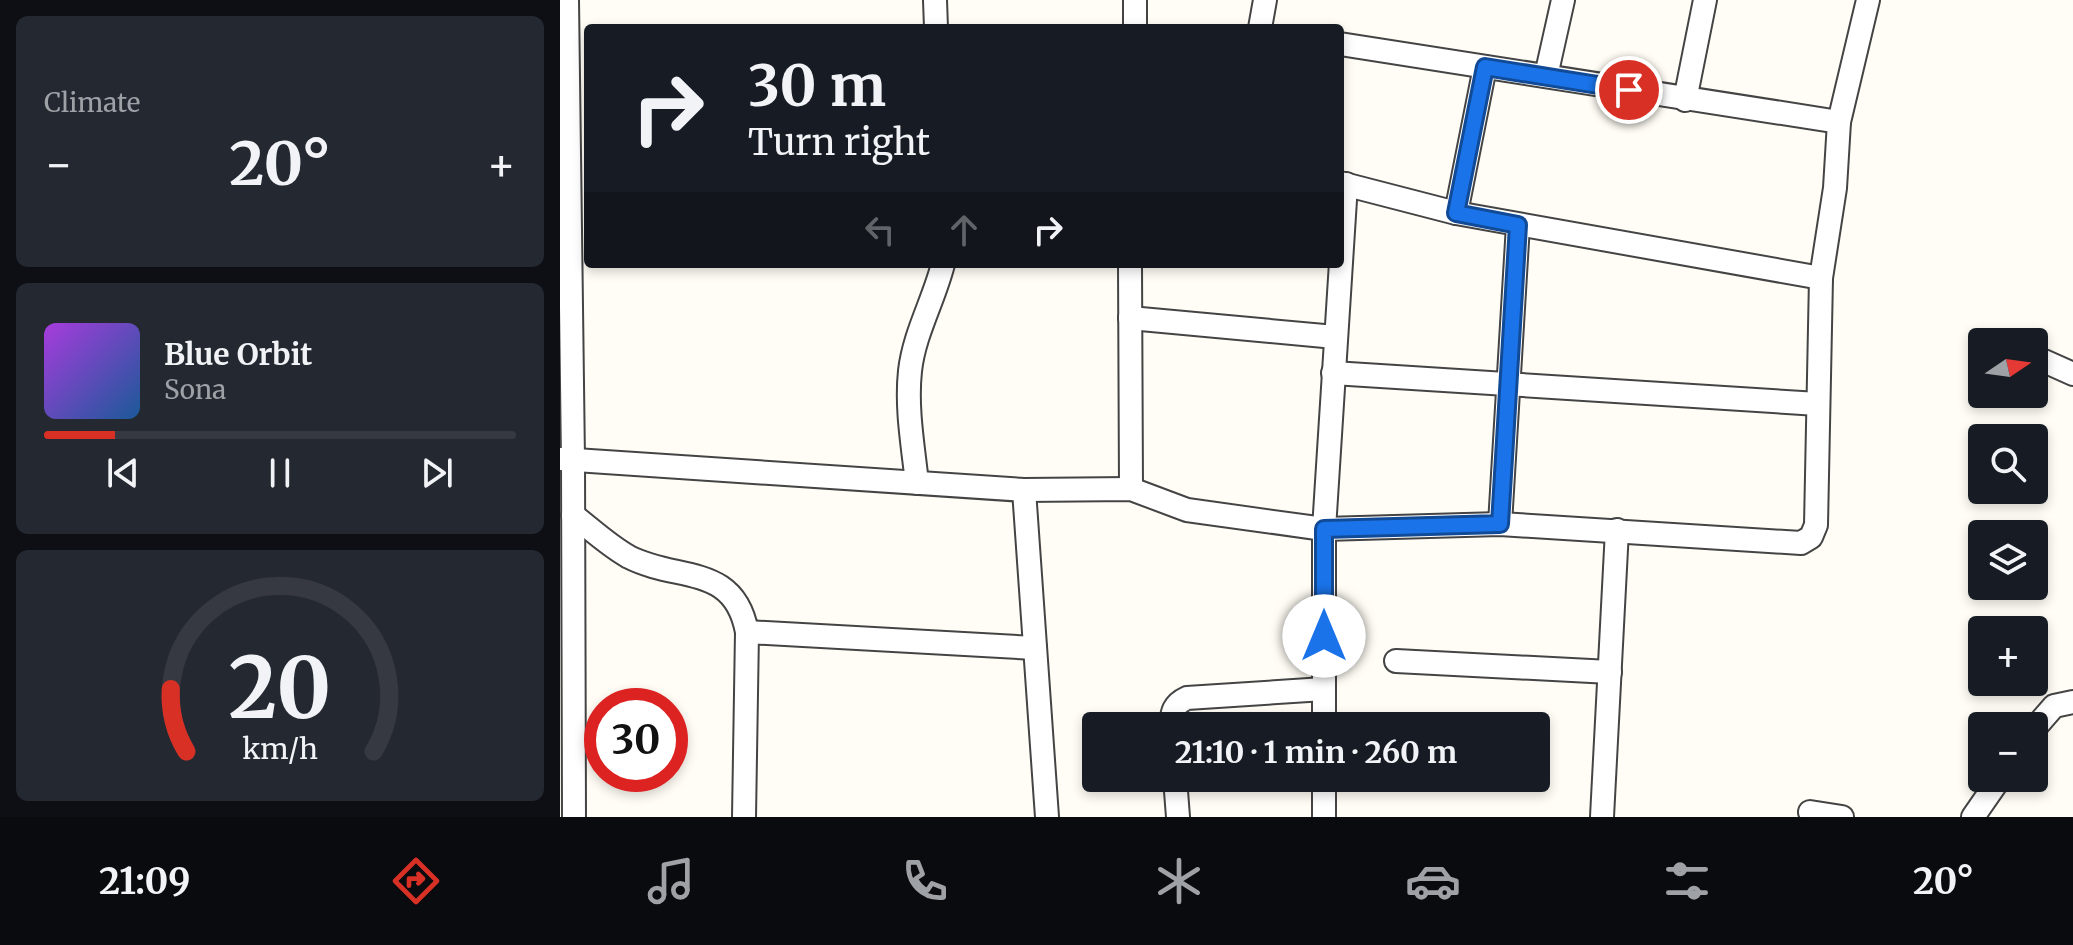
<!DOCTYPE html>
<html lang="en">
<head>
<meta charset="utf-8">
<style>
	:root { --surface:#171b24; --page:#242831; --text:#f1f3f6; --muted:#9ea1a6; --line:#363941; --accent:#d93025 }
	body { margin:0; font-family:Merriweather,serif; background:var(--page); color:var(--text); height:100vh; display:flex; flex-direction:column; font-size:30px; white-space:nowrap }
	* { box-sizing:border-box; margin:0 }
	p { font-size:26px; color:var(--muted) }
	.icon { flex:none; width:44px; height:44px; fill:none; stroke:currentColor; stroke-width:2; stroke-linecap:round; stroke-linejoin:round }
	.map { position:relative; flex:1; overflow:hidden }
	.drawer { display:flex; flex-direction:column; gap:16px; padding:16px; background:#0d0f14; width:560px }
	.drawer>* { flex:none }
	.top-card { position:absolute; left:24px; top:24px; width:760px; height:244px; border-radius:8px; box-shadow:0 4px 12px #0003; background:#171b24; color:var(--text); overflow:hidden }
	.needle { width:52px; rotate:77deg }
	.controls { position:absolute; left:1408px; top:328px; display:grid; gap:16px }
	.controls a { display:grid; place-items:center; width:80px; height:80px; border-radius:8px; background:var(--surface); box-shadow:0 4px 12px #0003; font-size:40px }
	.speed { position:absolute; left:24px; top:688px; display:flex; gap:16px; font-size:40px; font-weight:700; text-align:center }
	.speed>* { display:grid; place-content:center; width:104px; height:104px; border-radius:50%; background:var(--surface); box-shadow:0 4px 12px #0003; line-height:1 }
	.speed .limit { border:12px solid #d22; background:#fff; color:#111 }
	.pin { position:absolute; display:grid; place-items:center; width:68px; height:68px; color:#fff; margin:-34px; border:4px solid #fff; border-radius:50%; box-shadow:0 2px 8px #0007 }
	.me { position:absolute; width:88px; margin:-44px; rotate:0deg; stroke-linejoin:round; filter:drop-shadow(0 0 6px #0008) }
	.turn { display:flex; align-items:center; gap:28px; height:168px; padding:0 32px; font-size:36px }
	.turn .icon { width:104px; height:104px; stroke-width:2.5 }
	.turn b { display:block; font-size:56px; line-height:68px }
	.lanes { display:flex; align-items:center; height:76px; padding:0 32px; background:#0003; justify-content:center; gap:40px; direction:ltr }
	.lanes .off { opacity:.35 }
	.big { font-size:60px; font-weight:700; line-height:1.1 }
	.drawer .widget { flex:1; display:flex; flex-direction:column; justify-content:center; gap:12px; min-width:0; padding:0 28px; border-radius:12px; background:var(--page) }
	.drawer .dial { align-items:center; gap:0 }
	.dial svg { height:208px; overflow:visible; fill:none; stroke:var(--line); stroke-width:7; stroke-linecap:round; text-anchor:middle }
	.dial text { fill:var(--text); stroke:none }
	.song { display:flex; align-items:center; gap:24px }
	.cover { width:96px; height:96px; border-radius:12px; background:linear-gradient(135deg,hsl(280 70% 55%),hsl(210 70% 35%)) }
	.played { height:8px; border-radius:4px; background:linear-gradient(90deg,var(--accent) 15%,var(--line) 15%) }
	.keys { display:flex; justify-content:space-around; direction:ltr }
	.heat { display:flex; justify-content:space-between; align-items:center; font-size:44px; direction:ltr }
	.trip { position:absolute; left:522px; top:712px; width:468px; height:80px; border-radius:8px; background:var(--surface); box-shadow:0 4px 12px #0003; font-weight:700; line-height:80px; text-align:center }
	.dock { display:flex; height:128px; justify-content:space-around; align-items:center; background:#090b0e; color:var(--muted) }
	.dock .icon { width:56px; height:56px }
	.dock .current { color:var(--accent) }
	.dock b { font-size:36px; color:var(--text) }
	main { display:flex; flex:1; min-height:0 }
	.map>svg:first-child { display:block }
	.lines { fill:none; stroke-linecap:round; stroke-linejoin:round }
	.minor-casing { stroke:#444; stroke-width:26 }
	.minor { stroke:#fff; stroke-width:22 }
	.route-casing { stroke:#114b97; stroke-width:20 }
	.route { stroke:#1a73e8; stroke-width:14 }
</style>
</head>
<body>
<main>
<section class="drawer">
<div class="widget"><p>Climate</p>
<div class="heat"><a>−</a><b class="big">20°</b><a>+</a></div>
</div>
<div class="widget">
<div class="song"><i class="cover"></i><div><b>Blue Orbit</b><p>Sona</p></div></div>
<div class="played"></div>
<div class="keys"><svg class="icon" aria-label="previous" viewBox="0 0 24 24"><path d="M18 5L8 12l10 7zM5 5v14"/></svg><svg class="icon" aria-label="pause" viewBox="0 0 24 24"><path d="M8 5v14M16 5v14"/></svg><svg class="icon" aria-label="next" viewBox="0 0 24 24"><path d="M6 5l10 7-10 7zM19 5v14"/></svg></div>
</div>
<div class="widget dial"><svg viewBox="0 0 100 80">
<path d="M14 69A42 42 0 1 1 86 69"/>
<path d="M14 69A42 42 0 0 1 8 45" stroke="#d93025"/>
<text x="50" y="56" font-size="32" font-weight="700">20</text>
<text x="50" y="72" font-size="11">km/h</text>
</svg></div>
</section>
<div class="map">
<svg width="1513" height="817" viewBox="0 0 1513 817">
	<rect width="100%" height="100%" fill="#fffdf5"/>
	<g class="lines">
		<defs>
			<g id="minor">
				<path d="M7,0L13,460L14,817"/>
				<path d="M375,0L376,28"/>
				<path d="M575,28V0"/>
				<path d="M700,28L705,0"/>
				<path d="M780,44L1279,122"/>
				<path d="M986,76L1003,0"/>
				<path d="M1125,100L1145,0"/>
				<path d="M780,183L896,213L1261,278"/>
				<path d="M896,213L925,67"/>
				<path d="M570,264L571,489"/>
				<path d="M570,318L775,337"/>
				<path d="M1484,361L1513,374"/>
				<path d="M773,373L1258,404"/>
				<path d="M0,459L464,490L571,489L627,510L764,529L940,524L1241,543L1251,537L1256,525L1261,278L1275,188L1279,122L1308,0"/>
				<path d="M357,483C353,446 346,408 350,371C354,334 374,300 383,264"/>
				<path d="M464,490L487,817"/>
				<path d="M13,515C31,529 49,546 69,557C118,582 174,563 187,632L184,817"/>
				<path d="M940,524L958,225"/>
				<path d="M187,632L475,648"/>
				<path d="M836,661L1050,672"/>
				<path d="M612,726C611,712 614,704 627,698L764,689"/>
				<path d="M764,726V529L786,184"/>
				<path d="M1474,729L1494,706L1513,702"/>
				<path d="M615,778L618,817"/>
				<path d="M1250,812L1282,817"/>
				<path d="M764,817V778"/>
				<path d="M1042,817L1057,530"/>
				<path d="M1413,817L1440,778"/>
			</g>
		</defs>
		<!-- minor casing -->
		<use href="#minor" class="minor-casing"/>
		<!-- minor -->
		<use href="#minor" class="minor"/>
	</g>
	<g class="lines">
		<defs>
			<path id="route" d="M764,636V529L940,524L958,225L896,213L925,67L1069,90"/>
		</defs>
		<!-- route casing -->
		<use href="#route" class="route-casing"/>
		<!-- route -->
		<use href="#route" class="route"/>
	</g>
</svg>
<div class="controls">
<a><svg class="needle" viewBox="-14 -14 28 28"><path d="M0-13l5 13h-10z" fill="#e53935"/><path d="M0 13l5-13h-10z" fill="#9ea1a6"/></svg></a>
<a><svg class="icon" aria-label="search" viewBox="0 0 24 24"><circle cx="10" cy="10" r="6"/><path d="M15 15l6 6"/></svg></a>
<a><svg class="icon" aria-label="layers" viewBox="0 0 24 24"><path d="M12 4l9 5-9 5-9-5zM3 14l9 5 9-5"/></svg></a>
<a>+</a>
<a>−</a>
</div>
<div class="speed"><div class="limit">30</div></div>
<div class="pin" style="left:1069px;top:90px;background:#d93025"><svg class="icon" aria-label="arrive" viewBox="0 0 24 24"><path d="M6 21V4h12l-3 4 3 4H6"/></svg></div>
<svg class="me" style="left:764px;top:636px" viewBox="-20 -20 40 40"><circle r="19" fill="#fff"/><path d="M0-13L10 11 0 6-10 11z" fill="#1a73e8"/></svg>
<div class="trip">21:10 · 1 min · 260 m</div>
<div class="top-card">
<div class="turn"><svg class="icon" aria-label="right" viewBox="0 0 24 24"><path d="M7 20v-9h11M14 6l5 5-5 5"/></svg><div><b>30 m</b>Turn right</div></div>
<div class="lanes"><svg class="icon off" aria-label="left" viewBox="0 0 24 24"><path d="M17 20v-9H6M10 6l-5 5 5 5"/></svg><svg class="icon off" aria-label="ahead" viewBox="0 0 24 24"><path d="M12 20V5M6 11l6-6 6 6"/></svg><svg class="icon" aria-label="right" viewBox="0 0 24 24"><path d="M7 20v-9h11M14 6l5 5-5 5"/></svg></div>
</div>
</div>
</main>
<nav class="dock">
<b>21:09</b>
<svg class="icon current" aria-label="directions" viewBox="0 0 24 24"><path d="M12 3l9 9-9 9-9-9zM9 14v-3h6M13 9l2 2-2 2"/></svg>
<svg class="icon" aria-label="music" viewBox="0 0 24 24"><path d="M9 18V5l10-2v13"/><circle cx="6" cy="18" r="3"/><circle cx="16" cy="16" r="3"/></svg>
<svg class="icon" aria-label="phone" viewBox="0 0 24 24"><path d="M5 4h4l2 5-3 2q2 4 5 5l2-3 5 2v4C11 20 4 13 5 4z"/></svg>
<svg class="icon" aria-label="climate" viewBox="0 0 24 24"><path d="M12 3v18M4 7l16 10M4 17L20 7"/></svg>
<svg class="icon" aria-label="car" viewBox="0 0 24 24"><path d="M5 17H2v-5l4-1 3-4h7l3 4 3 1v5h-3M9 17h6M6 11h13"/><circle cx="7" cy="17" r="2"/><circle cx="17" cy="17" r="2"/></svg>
<svg class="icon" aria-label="filters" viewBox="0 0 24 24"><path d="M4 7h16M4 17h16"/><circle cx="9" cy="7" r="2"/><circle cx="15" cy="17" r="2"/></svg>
<b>20°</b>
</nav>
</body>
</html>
